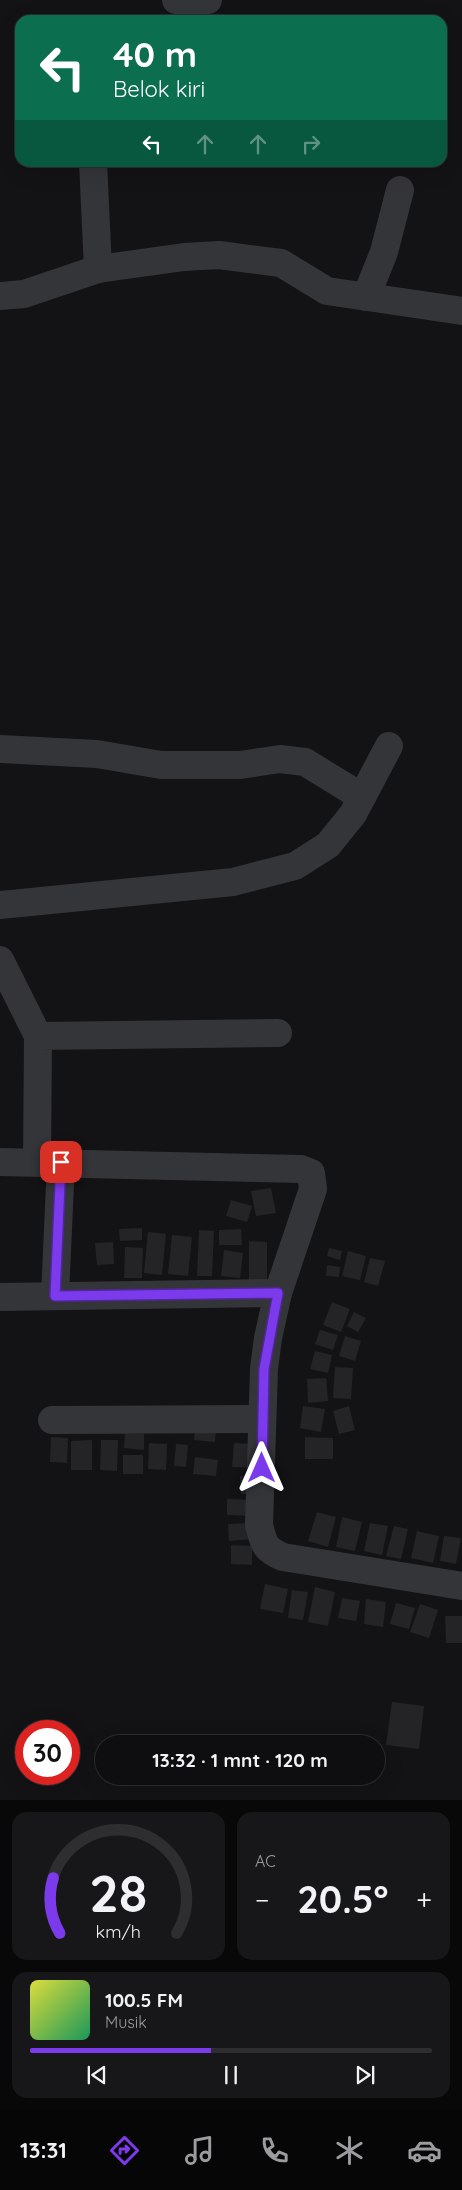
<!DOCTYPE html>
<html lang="id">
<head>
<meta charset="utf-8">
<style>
	:root { --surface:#0e0e10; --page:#171719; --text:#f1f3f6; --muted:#9b9c9f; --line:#2e2e30; --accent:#7c3aed }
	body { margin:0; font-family:Quicksand,sans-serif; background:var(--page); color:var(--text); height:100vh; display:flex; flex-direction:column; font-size:19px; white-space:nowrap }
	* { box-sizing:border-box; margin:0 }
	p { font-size:16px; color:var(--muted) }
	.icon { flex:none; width:28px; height:28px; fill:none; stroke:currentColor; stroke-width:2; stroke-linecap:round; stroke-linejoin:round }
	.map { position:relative; height:1800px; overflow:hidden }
	.details { display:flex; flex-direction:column; gap:12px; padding:12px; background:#080809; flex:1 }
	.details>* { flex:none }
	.top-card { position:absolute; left:15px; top:15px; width:432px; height:152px; border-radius:15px; box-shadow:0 5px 20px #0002,0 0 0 1px var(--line); background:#0b6e4f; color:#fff; overflow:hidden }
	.speed { position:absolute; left:15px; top:1720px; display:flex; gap:10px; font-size:25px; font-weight:700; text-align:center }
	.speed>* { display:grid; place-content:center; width:65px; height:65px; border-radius:50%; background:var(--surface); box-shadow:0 5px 20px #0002,0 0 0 1px var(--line); line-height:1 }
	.speed .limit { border:8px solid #d22; background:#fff; color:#111 }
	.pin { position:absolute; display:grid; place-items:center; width:42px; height:42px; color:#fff; margin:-21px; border-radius:10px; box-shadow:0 2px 8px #0006 }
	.me { position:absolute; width:55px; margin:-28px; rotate:0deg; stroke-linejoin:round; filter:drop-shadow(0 0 4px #0008) }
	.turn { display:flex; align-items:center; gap:18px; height:105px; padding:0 15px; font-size:22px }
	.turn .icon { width:65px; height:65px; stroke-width:2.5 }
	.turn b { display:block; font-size:35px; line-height:42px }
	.lanes { display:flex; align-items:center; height:48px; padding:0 15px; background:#0003; justify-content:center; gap:25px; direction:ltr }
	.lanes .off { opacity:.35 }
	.big { font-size:38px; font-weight:800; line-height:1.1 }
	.details .widget { flex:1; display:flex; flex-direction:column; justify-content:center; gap:8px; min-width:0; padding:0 18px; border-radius:15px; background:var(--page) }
	.details .dial { align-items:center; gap:0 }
	.dial svg { height:130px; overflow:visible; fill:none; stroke:var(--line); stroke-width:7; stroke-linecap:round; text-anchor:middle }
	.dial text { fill:var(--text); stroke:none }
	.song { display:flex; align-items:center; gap:15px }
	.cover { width:60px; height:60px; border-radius:8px; background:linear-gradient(135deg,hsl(60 70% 55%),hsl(150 70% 35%)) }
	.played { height:5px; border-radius:2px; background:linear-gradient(90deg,var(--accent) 45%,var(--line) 45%) }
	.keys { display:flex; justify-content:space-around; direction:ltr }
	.heat { display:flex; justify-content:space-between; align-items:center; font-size:28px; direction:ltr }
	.details .tiles { flex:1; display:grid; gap:12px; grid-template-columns:1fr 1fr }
	.widget:last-child { grid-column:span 2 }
	.trip { position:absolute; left:95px; top:1735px; width:290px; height:50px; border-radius:25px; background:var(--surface); box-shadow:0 5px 20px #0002,0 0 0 1px var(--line); font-weight:800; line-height:50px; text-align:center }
	.dock { display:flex; height:80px; justify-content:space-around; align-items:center; background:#060606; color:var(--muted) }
	.dock .icon { width:35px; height:35px }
	.dock .active { color:var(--accent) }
	.dock b { font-size:22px; color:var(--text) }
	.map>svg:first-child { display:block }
	.building { fill:#242326 }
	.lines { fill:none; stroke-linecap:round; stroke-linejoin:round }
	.minor { stroke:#343539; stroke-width:28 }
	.route-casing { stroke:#51269a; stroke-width:12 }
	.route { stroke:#7c3aed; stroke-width:9 }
</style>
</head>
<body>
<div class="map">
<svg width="462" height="1800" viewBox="0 0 462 1800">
	<rect width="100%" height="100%" fill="#131315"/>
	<!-- building -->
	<g class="building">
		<path d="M271,1188L276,1213L256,1216L251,1191Z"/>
		<path d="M231,1200L252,1206L247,1222L226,1216Z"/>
		<path d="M142,1228V1240L120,1241L119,1229Z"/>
		<path d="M241,1229L242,1245H219V1230Z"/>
		<path d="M199,1230L214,1231L212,1276H197Z"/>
		<path d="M148,1232L166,1234L162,1275L144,1273Z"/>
		<path d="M172,1235L192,1237L188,1276L168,1274Z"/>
		<path d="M249,1241L267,1242V1280L249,1281Z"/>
		<path d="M113,1242L114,1264L97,1265L95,1243Z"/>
		<path d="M125,1247L143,1248L142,1278H124Z"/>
		<path d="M329,1248L342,1251L340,1260L327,1256Z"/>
		<path d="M224,1250L243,1253L240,1278L221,1276Z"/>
		<path d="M348,1251L366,1256L360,1280L342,1276Z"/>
		<path d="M370,1258L385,1261L378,1286L364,1282Z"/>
		<path d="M327,1265L340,1267L339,1277L326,1276Z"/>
		<path d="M332,1302L350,1309L341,1332L323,1325Z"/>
		<path d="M354,1312L366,1318L358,1332L347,1326Z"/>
		<path d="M320,1330L338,1335L333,1350L315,1344Z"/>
		<path d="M345,1336L361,1341L355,1361L339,1356Z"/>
		<path d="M315,1351L332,1355L328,1373L310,1369Z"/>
		<path d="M335,1367L353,1368L351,1399L333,1398Z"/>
		<path d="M326,1378L328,1401L308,1403L307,1379Z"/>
		<path d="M303,1406L325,1409L321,1432L300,1428Z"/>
		<path d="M349,1406L355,1430L339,1434L333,1411Z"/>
		<path d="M195,1425L216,1427L215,1442L194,1440Z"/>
		<path d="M125,1433L144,1434V1450L124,1448Z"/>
		<path d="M51,1437L68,1438L67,1463L50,1462Z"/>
		<path d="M305,1437L333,1438V1459H305Z"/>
		<path d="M92,1440V1470H71V1441Z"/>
		<path d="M101,1440H118L117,1471L100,1470Z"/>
		<path d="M149,1443L167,1444L166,1470L148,1469Z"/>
		<path d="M234,1443L256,1444L255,1468L232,1467Z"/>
		<path d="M176,1444L188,1445L186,1467L174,1466Z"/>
		<rect x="123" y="1455" width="20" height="19"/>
		<path d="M195,1457L218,1460L216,1476L193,1474Z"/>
		<path d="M255,1475L256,1494H241L240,1476Z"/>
		<path d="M227,1499L254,1500L253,1516L227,1515Z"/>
		<path d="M317,1512L336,1517L328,1547L308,1541Z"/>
		<path d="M342,1517L362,1522L355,1551L336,1547Z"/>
		<path d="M251,1523L252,1539L229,1541L228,1524Z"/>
		<path d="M370,1523L388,1526L382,1555L364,1551Z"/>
		<path d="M394,1526L408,1529L401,1559L386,1556Z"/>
		<path d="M417,1531L439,1536L433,1563L411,1558Z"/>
		<path d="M444,1536L461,1538L456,1564L440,1561Z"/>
		<path d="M231,1545L252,1546V1565L231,1564Z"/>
		<path d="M265,1584L288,1589L283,1613L260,1609Z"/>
		<path d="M315,1587L335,1592L328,1626L308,1622Z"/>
		<path d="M292,1590L308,1592L303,1620L288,1618Z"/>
		<path d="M342,1598L360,1601L356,1621L338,1618Z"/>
		<path d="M366,1599L386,1602L383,1627L364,1624Z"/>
		<path d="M396,1603L415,1608L409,1629L390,1624Z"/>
		<path d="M420,1604L438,1610L429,1638L410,1632Z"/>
		<path d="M445,1616H462V1643H446Z"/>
		<path d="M392,1702L424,1706L419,1749L386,1745Z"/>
	</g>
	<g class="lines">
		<!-- minor -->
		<g class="minor">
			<path d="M176,0L191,3L208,0"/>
			<path d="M93,162L98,269"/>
			<path d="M0,296L24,294L98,269L184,257L219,255L281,263L327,291L462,311"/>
			<path d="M366,297L384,252L400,190"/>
			<path d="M0,749L97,754L161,765H240L280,759L305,762L362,797"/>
			<path d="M0,905L233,882L295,866L328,845L353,814L389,746"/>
			<path d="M0,960L38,1036"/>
			<path d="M0,1162L301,1169L311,1173L313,1189L278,1293L268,1338L264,1369L259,1525C264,1544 264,1549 283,1557L462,1586"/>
			<path d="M37,1162L38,1036L278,1033"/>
			<path d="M55,1296L61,1162"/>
			<path d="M0,1297L278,1293"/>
			<path d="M52,1420L261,1419"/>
		</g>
	</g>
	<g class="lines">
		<defs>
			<path id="route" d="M61,1162L55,1296L278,1293L264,1369L262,1468"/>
		</defs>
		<!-- route casing -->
		<use href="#route" class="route-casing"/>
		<!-- route -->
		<use href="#route" class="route"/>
	</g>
</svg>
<div class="speed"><div class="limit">30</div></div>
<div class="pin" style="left:61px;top:1162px;background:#d93025"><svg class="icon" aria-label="arrive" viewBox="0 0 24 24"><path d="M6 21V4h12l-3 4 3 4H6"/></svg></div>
<svg class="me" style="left:262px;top:1468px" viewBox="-20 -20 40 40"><path d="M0-17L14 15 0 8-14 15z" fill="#7c3aed" stroke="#fff" stroke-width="4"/></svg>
<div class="trip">13:32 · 1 mnt · 120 m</div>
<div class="top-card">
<div class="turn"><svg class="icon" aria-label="left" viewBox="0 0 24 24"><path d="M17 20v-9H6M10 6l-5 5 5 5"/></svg><div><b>40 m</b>Belok kiri</div></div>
<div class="lanes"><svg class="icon" aria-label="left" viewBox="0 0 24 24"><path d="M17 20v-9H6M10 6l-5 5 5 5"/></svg><svg class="icon off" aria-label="ahead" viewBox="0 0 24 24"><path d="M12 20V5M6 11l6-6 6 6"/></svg><svg class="icon off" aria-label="ahead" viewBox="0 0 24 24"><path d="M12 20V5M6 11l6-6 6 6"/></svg><svg class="icon off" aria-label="right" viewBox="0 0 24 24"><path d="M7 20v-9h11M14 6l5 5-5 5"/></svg></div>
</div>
</div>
<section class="details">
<div class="tiles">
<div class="widget dial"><svg viewBox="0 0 100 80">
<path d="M14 69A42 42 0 1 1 86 69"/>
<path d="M14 69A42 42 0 0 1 10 35" stroke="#7c3aed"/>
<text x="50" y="56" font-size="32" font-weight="700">28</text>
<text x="50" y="72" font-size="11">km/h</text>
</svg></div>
<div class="widget"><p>AC</p>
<div class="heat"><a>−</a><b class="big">20.5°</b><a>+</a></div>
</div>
<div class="widget">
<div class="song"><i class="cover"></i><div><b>100.5 FM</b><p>Musik</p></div></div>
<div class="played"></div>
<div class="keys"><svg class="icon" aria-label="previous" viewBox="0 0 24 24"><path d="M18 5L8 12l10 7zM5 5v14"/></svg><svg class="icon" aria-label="pause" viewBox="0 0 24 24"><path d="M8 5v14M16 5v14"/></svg><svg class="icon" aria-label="next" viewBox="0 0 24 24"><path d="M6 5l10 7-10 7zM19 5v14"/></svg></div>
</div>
</div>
</section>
<nav class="dock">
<b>13:31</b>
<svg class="icon active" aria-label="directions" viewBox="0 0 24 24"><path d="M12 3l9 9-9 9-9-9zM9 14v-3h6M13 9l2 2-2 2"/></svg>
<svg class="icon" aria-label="music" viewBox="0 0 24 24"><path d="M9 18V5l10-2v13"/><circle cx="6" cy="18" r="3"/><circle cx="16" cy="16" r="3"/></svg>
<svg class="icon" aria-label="phone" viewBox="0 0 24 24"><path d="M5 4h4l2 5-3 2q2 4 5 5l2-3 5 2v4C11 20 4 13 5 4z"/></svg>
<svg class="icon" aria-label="climate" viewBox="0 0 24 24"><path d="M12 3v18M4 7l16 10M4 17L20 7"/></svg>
<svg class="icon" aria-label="car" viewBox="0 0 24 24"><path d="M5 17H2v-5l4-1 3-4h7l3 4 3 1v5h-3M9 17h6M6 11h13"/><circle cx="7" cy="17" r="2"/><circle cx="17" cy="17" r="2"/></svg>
</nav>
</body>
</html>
